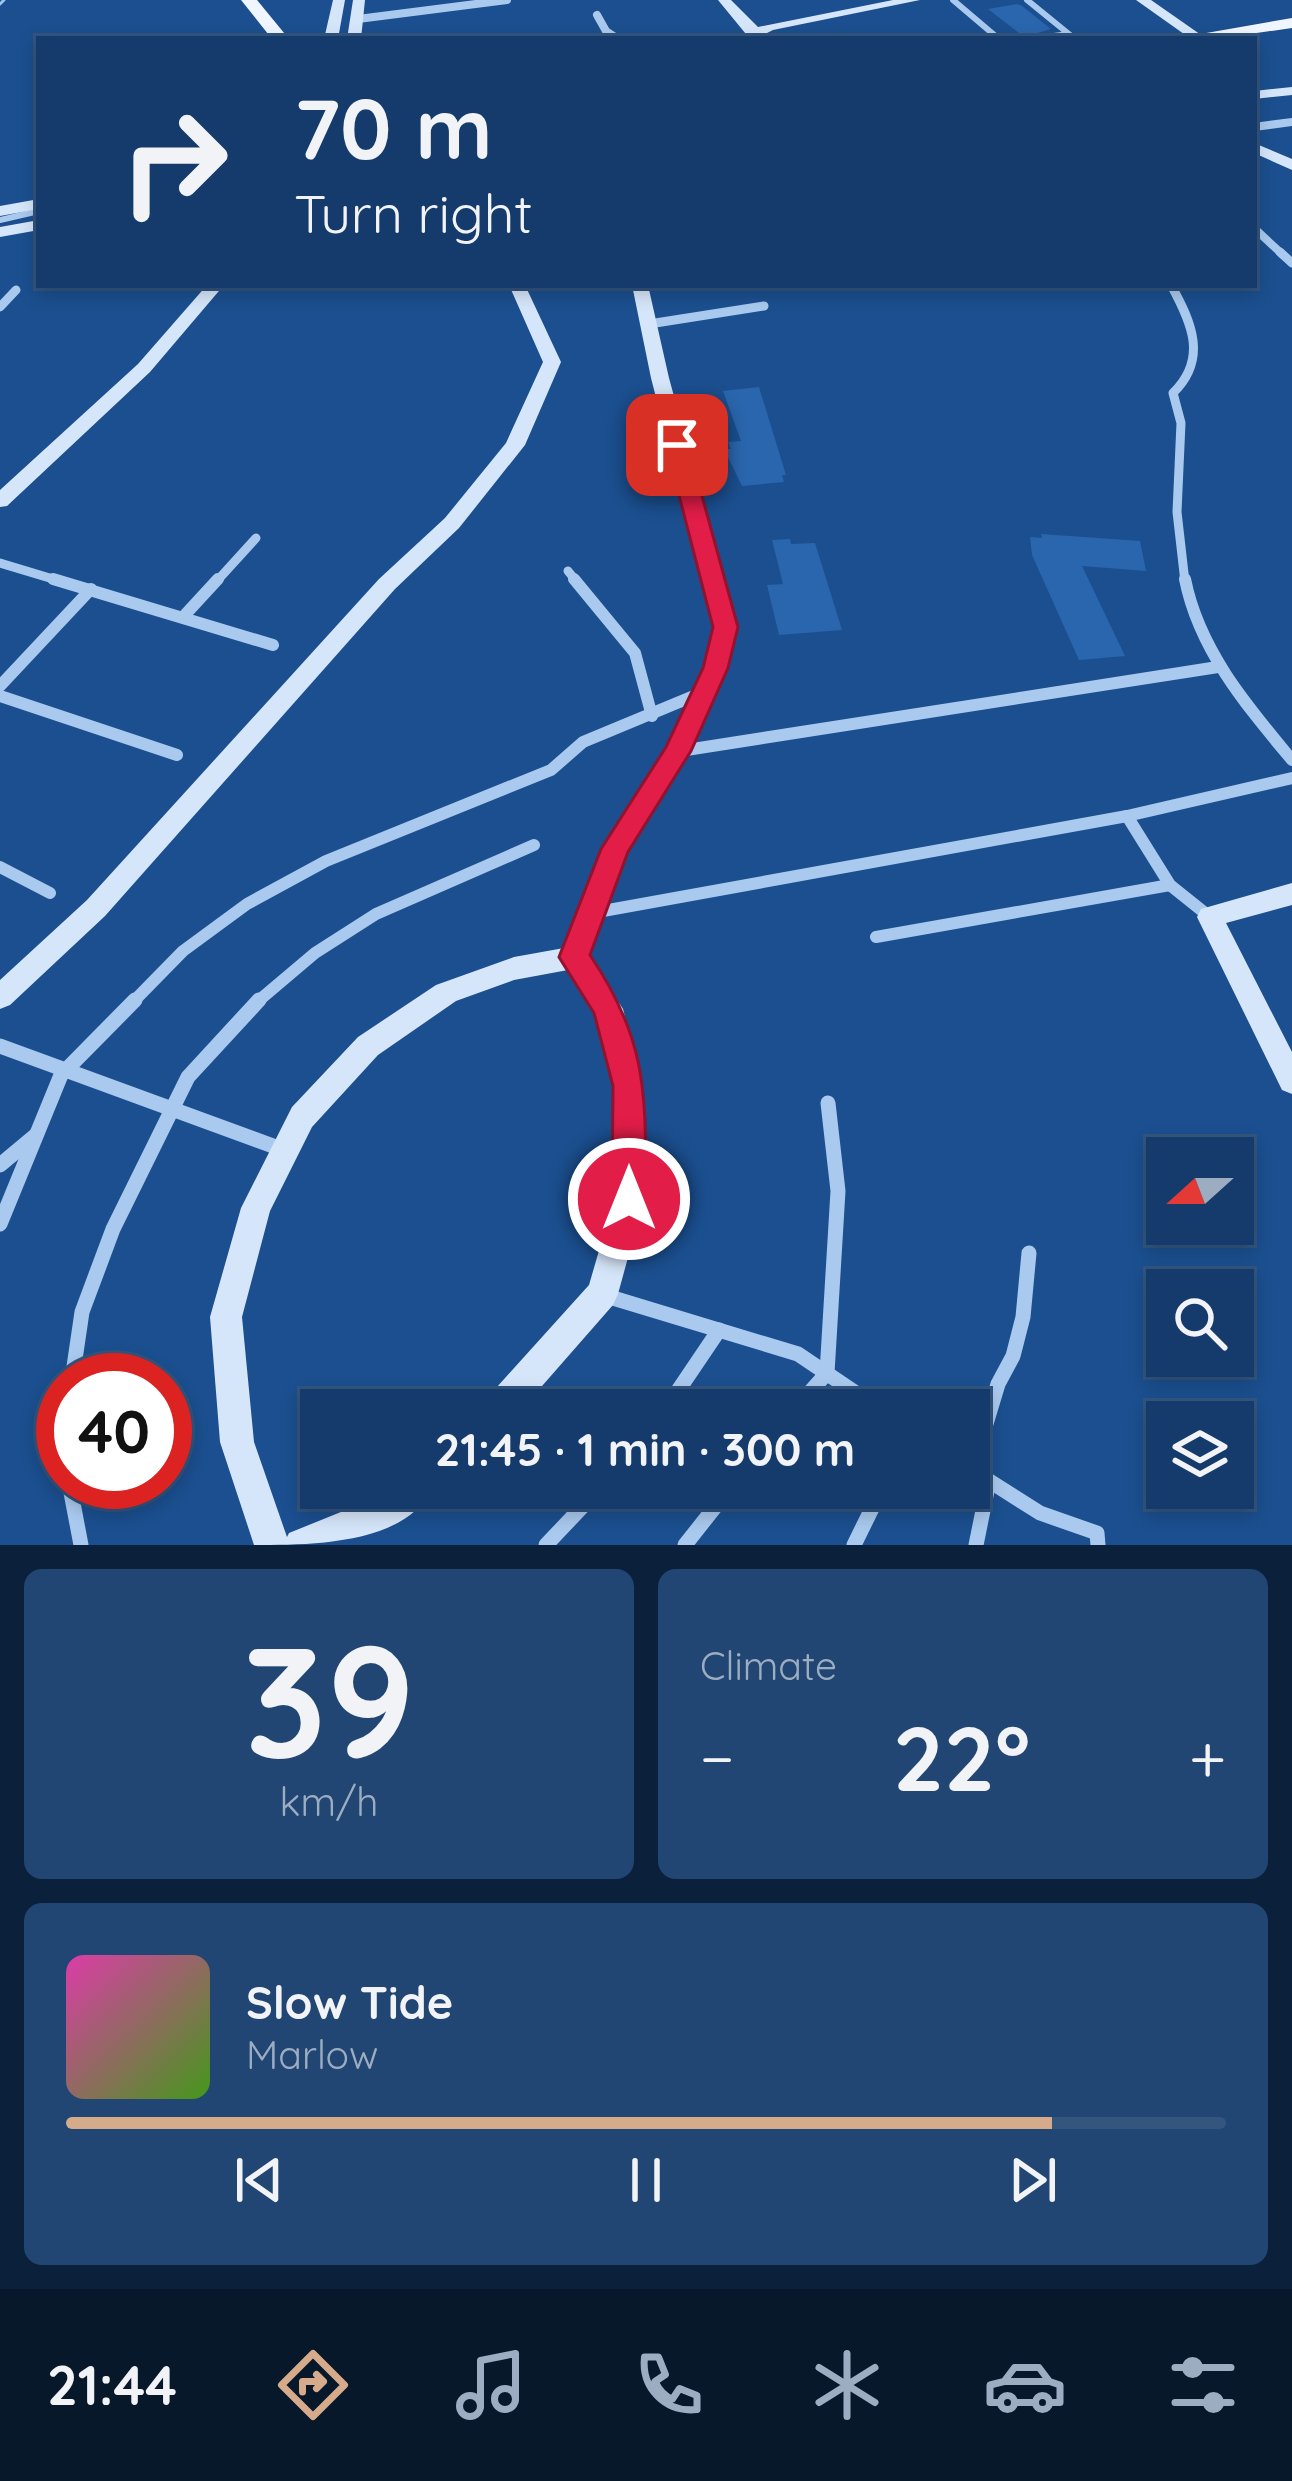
<!DOCTYPE html>
<html lang="en">
<head>
<meta charset="utf-8">
<style>
	:root { --surface:#143b6b; --page:#214673; --text:#f1f3f6; --muted:#9dadc1; --line:#33557e; --accent:#d6ab8b }
	body { margin:0; font-family:Quicksand,sans-serif; background:var(--page); color:var(--text); height:100vh; display:flex; flex-direction:column; font-size:45px; white-space:nowrap }
	* { box-sizing:border-box; margin:0 }
	p { font-size:39px; color:var(--muted) }
	.icon { flex:none; width:66px; height:66px; fill:none; stroke:currentColor; stroke-width:2; stroke-linecap:round; stroke-linejoin:round }
	.map { position:relative; height:1545px; overflow:hidden }
	.details { display:flex; flex-direction:column; gap:24px; padding:24px; background:#0b203b; flex:1 }
	.details>* { flex:none }
	.banner { position:absolute; left:36px; top:36px; width:1221px; height:252px; border-radius:0px; box-shadow:0 6px 18px #0003,0 0 0 3px var(--line); background:#143b6b; color:var(--text); overflow:hidden }
	.needle { width:78px; rotate:249deg }
	.controls { position:absolute; left:1146px; top:1137px; display:grid; gap:24px }
	.controls a { display:grid; place-items:center; width:108px; height:108px; border-radius:0px; background:var(--surface); box-shadow:0 6px 18px #0003,0 0 0 3px var(--line); font-size:60px }
	.speed { position:absolute; left:36px; top:1353px; display:flex; gap:24px; font-size:60px; font-weight:700; text-align:center }
	.speed>* { display:grid; place-content:center; width:156px; height:156px; border-radius:50%; background:var(--surface); box-shadow:0 6px 18px #0003,0 0 0 3px var(--line); line-height:1 }
	.speed .limit { border:18px solid #d22; background:#fff; color:#111 }
	.pin { position:absolute; display:grid; place-items:center; width:102px; height:102px; color:#fff; margin:-51px; border-radius:24px; box-shadow:0 6px 18px #0006 }
	.me { position:absolute; width:132px; margin:-66px; rotate:0deg; stroke-linejoin:round; filter:drop-shadow(0 0 9px #0008) }
	.turn { display:flex; align-items:center; gap:42px; height:252px; padding:0 60px; font-size:54px }
	.turn .icon { width:156px; height:156px; stroke-width:2.5 }
	.turn b { display:block; font-size:84px; line-height:102px }
	.big { font-size:90px; font-weight:700; line-height:1.1 }
	.details .tile { flex:1; display:flex; flex-direction:column; justify-content:center; gap:18px; min-width:0; padding:0 42px; border-radius:18px; background:var(--page) }
	.details .dial { align-items:center; gap:0 }
	.dial b { font-size:156px; line-height:1 }
	.song { display:flex; align-items:center; gap:36px }
	.cover { width:144px; height:144px; border-radius:18px; background:linear-gradient(135deg,hsl(320 70% 55%),hsl(100 70% 35%)) }
	.played { height:12px; border-radius:6px; background:linear-gradient(90deg,var(--accent) 85%,var(--line) 85%) }
	.keys { display:flex; justify-content:space-around; direction:ltr }
	.heat { display:flex; justify-content:space-between; align-items:center; font-size:66px; direction:ltr }
	.details .tiles { flex:1; display:grid; gap:24px; grid-template-columns:1fr 1fr }
	.tile:last-child { grid-column:span 2 }
	.trip { position:absolute; left:300px; top:1389px; width:690px; height:120px; border-radius:0px; background:var(--surface); box-shadow:0 6px 18px #0003,0 0 0 3px var(--line); font-weight:700; line-height:120px; text-align:center }
	.tabs { display:flex; height:192px; justify-content:space-around; align-items:center; background:#08182b; color:var(--muted) }
	.tabs .icon { width:84px; height:84px }
	.tabs .selected { color:var(--accent) }
	.tabs b { font-size:54px; color:var(--text) }
	.map>svg:first-child { display:block }
	.lines { fill:none; stroke-linecap:round; stroke-linejoin:round }
	.stream { stroke:#9cc4f0; stroke-width:3 }
	.building { fill:#2a66ad }
	.lane { stroke:#a9c9ee; stroke-width:6 }
	.street-far3 { stroke:#a9c9ee; stroke-width:8 }
	.street-far2 { stroke:#a9c9ee; stroke-width:9 }
	.street-far1 { stroke:#a9c9ee; stroke-width:12 }
	.street { stroke:#a9c9ee; stroke-width:15 }
	.secondary { fill:#d6e6fa; fill-rule:evenodd }
	.primary { fill:#f0f6ff; fill-rule:evenodd }
	.route { fill:#e11d48; stroke:#92132f; stroke-width:3 }
</style>
</head>
<body>
<div class="map">
<svg width="1292" height="1545" viewBox="0 0 1292 1545">
	<rect width="100%" height="100%" fill="#1b4f8f"/>
	<g class="lines">
		<!-- stream -->
		<path class="stream" d="M0,4L4,0"/>
	</g>
	<!-- building -->
	<g class="building">
		<path d="M1017,4L1022,6L1051,29L1024,37L988,9Z"/>
		<path d="M759,387L786,475H782L784,482L742,486L724,449H731L728,442L741,441L723,391Z"/>
		<path d="M1041,534L1140,541L1146,571L1082,566L1125,656L1079,660L1032,555L1030,537L1042,538Z"/>
		<path d="M790,539L791,544L815,543L842,630L779,635L767,585L783,584L772,540Z"/>
	</g>
	<g class="lines">
		<!-- lane -->
		<g class="lane">
			<path d="M953,0L999,39"/>
			<path d="M1027,0L1075,39"/>
			<path d="M1033,39L1068,34"/>
			<path d="M0,220L39,211"/>
		</g>
		<!-- street-far3 -->
		<g class="street-far3">
			<path d="M597,15L606,31L618,39"/>
			<path d="M358,19L507,0"/>
			<path d="M1254,127L1292,122"/>
			<path d="M1254,228L1283,255"/>
		</g>
		<!-- street-far2 -->
		<g class="street-far2">
			<path d="M1280,252L1292,263"/>
			<path d="M1171,285C1192,323 1208,359 1173,393L1181,423L1177,512L1185,582"/>
			<path d="M0,307L16,290"/>
			<path d="M649,324L764,306"/>
			<path d="M0,563L63,582"/>
			<path d="M568,571L577,582"/>
			<path d="M216,582L256,538"/>
		</g>
		<!-- street-far1 -->
		<g class="street-far1">
			<path d="M53,579L273,645"/>
			<path d="M574,579L635,653L652,716"/>
			<path d="M1185,579C1199,650 1247,706 1292,760"/>
			<path d="M183,617L218,579"/>
			<path d="M0,686L91,589"/>
			<path d="M0,696L177,755"/>
			<path d="M680,751L1218,667"/>
			<path d="M1127,816L1170,885L1210,917"/>
			<path d="M0,867L50,893"/>
			<path d="M592,913L1127,816L1292,778"/>
			<path d="M876,937L1170,885"/>
			<path d="M132,1003L183,951L247,904L326,861L551,770L583,742L701,693"/>
			<path d="M256,1003L315,953L376,914L534,845"/>
		</g>
		<!-- street -->
		<g class="street">
			<path d="M0,1046L284,1150"/>
			<path d="M0,1165L36,1135"/>
			<path d="M0,1224L61,1075L135,1000"/>
			<path d="M603,1295L798,1354L881,1410"/>
			<path d="M72,1380L82,1312L113,1229L188,1077L259,1000"/>
			<path d="M665,1410L719,1330"/>
			<path d="M794,1410L827,1373L838,1191L828,1103"/>
			<path d="M969,1468L1040,1513L1097,1533L1098,1545"/>
			<path d="M972,1470L998,1384L1013,1356L1023,1317L1029,1253"/>
			<path d="M69,1482L81,1545"/>
			<path d="M546,1545L600,1488"/>
			<path d="M685,1545L730,1488"/>
			<path d="M854,1545L882,1488"/>
			<path d="M976,1545L989,1481"/>
		</g>
		<!-- secondary -->
		<g class="secondary">
			<path d="M333,0H345L338,39H324Z"/>
			<path d="M353,0H365L361,39H347Z"/>
			<path d="M718,0H731L758,27L893,0H920L773,30L763,35L764,39H750Z"/>
			<path d="M1136,0H1151L1204,37L1191,39Z"/>
			<path d="M1292,87V95L1254,99V91Z"/>
			<path d="M1254,143L1292,159V170L1254,153Z"/>
			<path d="M39,199V209L0,216V206Z"/>
			<path d="M39,220V230L0,237V227Z"/>
			<path d="M207,285H224L150,372L7,506L0,507V490L138,364Z"/>
			<path d="M509,285H525L561,362L525,445L459,528L395,589L105,916L10,1005L0,1009V980L87,900L379,579L445,518L506,443L543,362Z"/>
			<path d="M632,285H648L669,378L737,627L727,668L690,751L626,852L588,955L623,1009L643,1086L644,1199L618,1294L613,1305L521,1410H482L487,1398L589,1285L614,1199L615,1086L596,1013L568,970L514,980L456,1001L378,1055L312,1127L270,1211L242,1317L254,1442L287,1537L289,1533L378,1497L389,1488H432C406,1545 310,1545 254,1545L220,1442L210,1317L241,1208L292,1107L358,1037L436,985L514,957L564,948L606,842L668,747L705,668L715,627L651,378Z"/>
			<path d="M1292,883V905L1226,923L1292,1052V1094L1282,1090L1197,917L1201,909Z"/>
		</g>
		<!-- primary -->
		<g class="primary">
			<path d="M241,0H257L289,39H272Z"/>
			<path d="M1292,18V28L1215,39H1172Z"/>
		</g>
	</g>
	<!-- route -->
	<path class="route" d="M677,438L688,445L738,627L728,668L691,751L628,852L590,955C650,1044 645,1097 646,1199L641,1211L629,1216L617,1211L612,1199L613,1086L594,1013L559,957L601,849L666,747L703,668L713,627L666,445Z"/>
</svg>
<div class="controls">
<a><svg class="needle" viewBox="-14 -14 28 28"><path d="M0-13l5 13h-10z" fill="#e53935"/><path d="M0 13l5-13h-10z" fill="#9dadc1"/></svg></a>
<a><svg class="icon" aria-label="search" viewBox="0 0 24 24"><circle cx="10" cy="10" r="6"/><path d="M15 15l6 6"/></svg></a>
<a><svg class="icon" aria-label="layers" viewBox="0 0 24 24"><path d="M12 4l9 5-9 5-9-5zM3 14l9 5 9-5"/></svg></a>
</div>
<div class="speed"><div class="limit">40</div></div>
<div class="pin" style="left:677px;top:445px;background:#d93025"><svg class="icon" aria-label="arrive" viewBox="0 0 24 24"><path d="M6 21V4h12l-3 4 3 4H6"/></svg></div>
<svg class="me" style="left:629px;top:1199px" viewBox="-20 -20 40 40"><circle r="17" fill="#e11d48" stroke="#fff" stroke-width="3"/><path d="M0-11L8 9 0 5-8 9z" fill="#fff"/></svg>
<div class="trip">21:45 · 1 min · 300 m</div>
<div class="banner">
<div class="turn"><svg class="icon" aria-label="right" viewBox="0 0 24 24"><path d="M7 20v-9h11M14 6l5 5-5 5"/></svg><div><b>70 m</b>Turn right</div></div>
</div>
</div>
<section class="details">
<div class="tiles">
<div class="tile dial"><b>39</b><p>km/h</p></div>
<div class="tile"><p>Climate</p>
<div class="heat"><a>−</a><b class="big">22°</b><a>+</a></div>
</div>
<div class="tile">
<div class="song"><i class="cover"></i><div><b>Slow Tide</b><p>Marlow</p></div></div>
<div class="played"></div>
<div class="keys"><svg class="icon" aria-label="previous" viewBox="0 0 24 24"><path d="M18 5L8 12l10 7zM5 5v14"/></svg><svg class="icon" aria-label="pause" viewBox="0 0 24 24"><path d="M8 5v14M16 5v14"/></svg><svg class="icon" aria-label="next" viewBox="0 0 24 24"><path d="M6 5l10 7-10 7zM19 5v14"/></svg></div>
</div>
</div>
</section>
<nav class="tabs">
<b>21:44</b>
<svg class="icon selected" aria-label="directions" viewBox="0 0 24 24"><path d="M12 3l9 9-9 9-9-9zM9 14v-3h6M13 9l2 2-2 2"/></svg>
<svg class="icon" aria-label="music" viewBox="0 0 24 24"><path d="M9 18V5l10-2v13"/><circle cx="6" cy="18" r="3"/><circle cx="16" cy="16" r="3"/></svg>
<svg class="icon" aria-label="phone" viewBox="0 0 24 24"><path d="M5 4h4l2 5-3 2q2 4 5 5l2-3 5 2v4C11 20 4 13 5 4z"/></svg>
<svg class="icon" aria-label="climate" viewBox="0 0 24 24"><path d="M12 3v18M4 7l16 10M4 17L20 7"/></svg>
<svg class="icon" aria-label="car" viewBox="0 0 24 24"><path d="M5 17H2v-5l4-1 3-4h7l3 4 3 1v5h-3M9 17h6M6 11h13"/><circle cx="7" cy="17" r="2"/><circle cx="17" cy="17" r="2"/></svg>
<svg class="icon" aria-label="filters" viewBox="0 0 24 24"><path d="M4 7h16M4 17h16"/><circle cx="9" cy="7" r="2"/><circle cx="15" cy="17" r="2"/></svg>
</nav>
</body>
</html>
